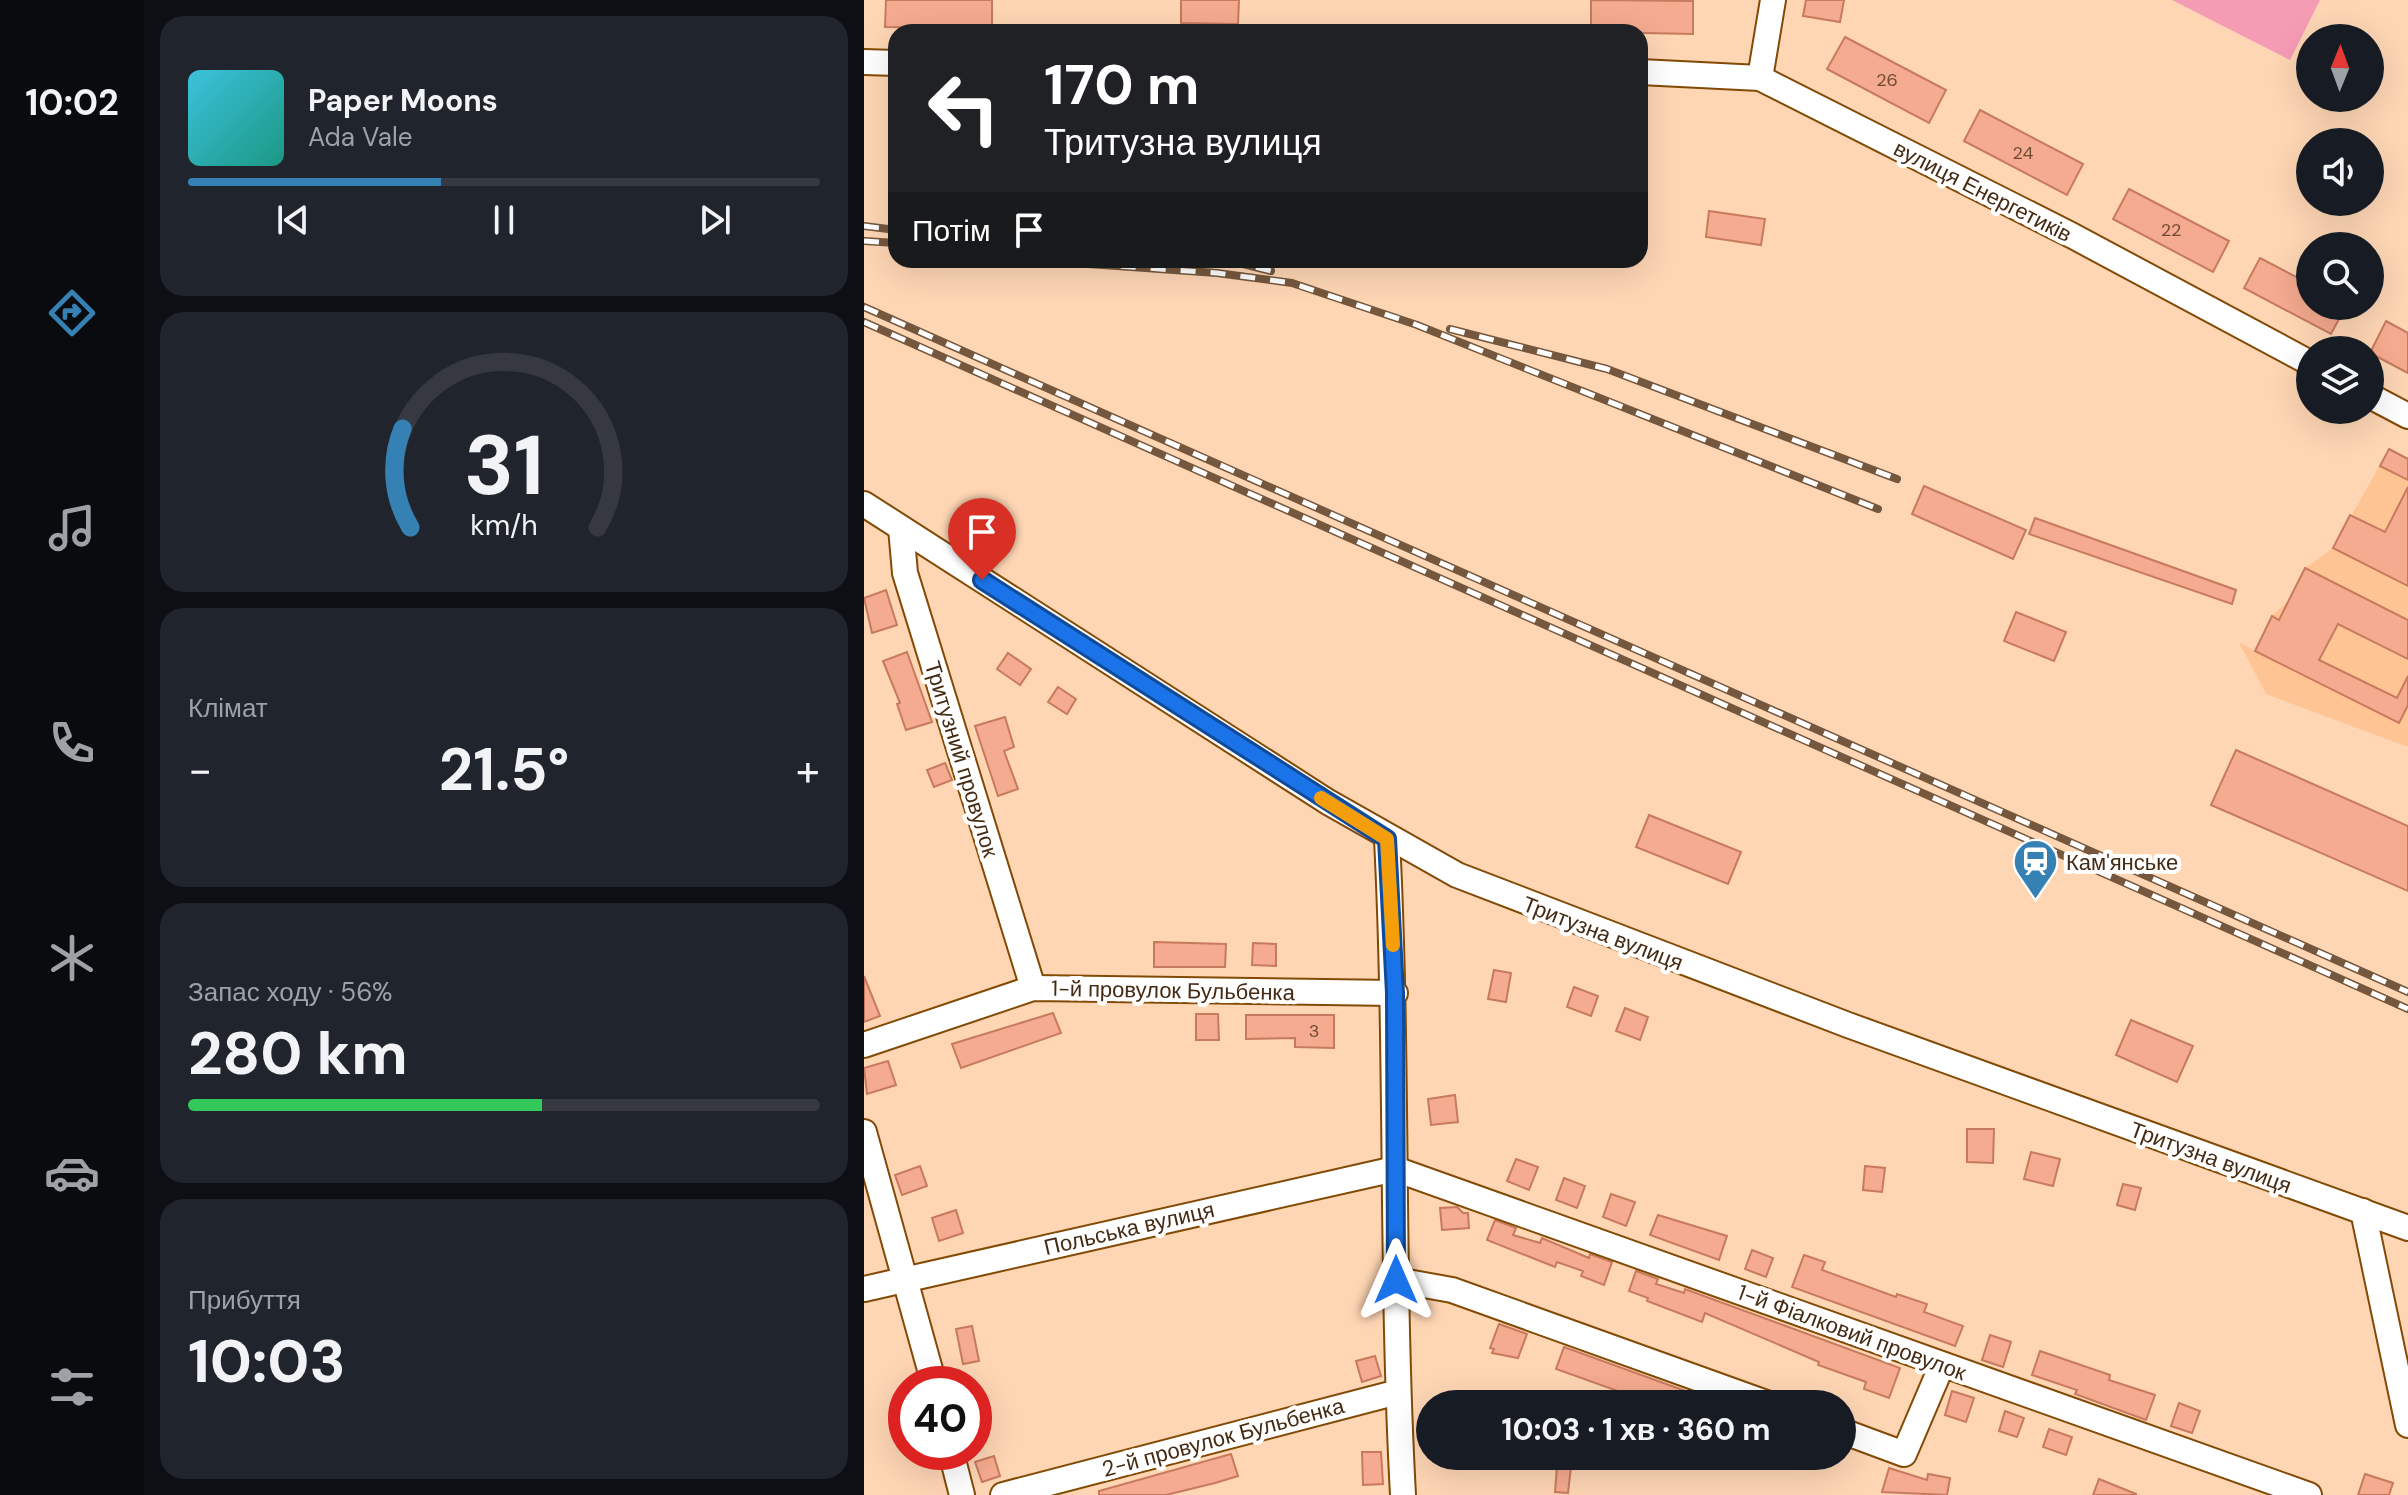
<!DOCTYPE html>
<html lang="uk">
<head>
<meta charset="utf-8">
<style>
	:root { --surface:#171b24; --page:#20242c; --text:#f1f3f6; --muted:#9ea1a6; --line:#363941; --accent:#3681b4 }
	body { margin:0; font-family:"DM Sans",sans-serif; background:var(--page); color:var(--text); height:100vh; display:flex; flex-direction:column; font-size:30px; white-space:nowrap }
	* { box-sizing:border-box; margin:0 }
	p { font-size:26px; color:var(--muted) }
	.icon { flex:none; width:44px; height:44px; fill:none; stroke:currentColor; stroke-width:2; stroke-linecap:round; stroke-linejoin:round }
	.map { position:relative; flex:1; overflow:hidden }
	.sheet { display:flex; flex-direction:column; gap:16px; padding:16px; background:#0d0f14; width:720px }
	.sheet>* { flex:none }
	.guide { position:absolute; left:24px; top:24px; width:760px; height:244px; border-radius:24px; box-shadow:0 8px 32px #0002; background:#202124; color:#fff; overflow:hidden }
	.needle { width:52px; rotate:1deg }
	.buttons { position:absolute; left:1432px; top:24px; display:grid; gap:16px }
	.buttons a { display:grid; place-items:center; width:88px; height:88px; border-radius:50%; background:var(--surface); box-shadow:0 8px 32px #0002; font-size:40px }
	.speed { position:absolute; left:24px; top:1366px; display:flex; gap:16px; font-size:40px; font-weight:700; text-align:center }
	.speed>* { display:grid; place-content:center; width:104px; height:104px; border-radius:50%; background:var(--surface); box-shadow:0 8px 32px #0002; line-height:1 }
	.speed .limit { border:12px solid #d22; background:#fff; color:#111 }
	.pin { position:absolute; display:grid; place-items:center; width:68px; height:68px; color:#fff; margin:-82px -34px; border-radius:50% 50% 50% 0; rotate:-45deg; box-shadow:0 0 8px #0007 }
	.pin .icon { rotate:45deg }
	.me { position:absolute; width:88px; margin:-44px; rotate:0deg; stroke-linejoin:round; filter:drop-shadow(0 0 6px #0008) }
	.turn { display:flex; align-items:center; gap:28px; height:168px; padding:0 24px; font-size:36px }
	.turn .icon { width:104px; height:104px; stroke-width:2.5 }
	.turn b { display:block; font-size:56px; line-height:68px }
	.then { display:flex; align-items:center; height:76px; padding:0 24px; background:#0003; gap:16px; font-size:30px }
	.big { font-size:60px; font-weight:700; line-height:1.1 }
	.sheet .card { flex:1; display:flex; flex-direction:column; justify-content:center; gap:12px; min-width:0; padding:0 28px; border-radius:24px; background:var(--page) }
	.sheet .dial { align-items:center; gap:0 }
	.dial svg { height:208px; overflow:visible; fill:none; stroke:var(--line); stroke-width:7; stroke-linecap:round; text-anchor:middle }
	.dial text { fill:var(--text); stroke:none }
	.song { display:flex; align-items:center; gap:24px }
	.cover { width:96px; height:96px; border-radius:12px; background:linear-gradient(135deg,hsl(190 70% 55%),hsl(170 70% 35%)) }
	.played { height:8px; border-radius:4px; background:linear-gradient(90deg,var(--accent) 40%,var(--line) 40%) }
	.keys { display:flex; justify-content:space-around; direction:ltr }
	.heat { display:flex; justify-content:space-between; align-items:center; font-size:44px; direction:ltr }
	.charge { height:12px; border-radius:6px; background:linear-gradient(90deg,#34c759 56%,var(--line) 0) }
	.trip { position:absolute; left:552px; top:1390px; width:440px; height:80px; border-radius:40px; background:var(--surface); box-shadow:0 8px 32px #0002; font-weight:700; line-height:80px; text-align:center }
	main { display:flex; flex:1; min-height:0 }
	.tabs { display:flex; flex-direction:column; width:144px; justify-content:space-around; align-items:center; background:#090b0e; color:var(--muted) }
	.tabs .icon { width:56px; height:56px }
	.tabs .active { color:var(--accent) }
	.tabs b { font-size:36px; color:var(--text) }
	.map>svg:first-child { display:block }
	.built { fill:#fec493 }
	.green { fill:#f59cb5 }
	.building { fill:#f5ab8f; stroke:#c77a5d; stroke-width:2 }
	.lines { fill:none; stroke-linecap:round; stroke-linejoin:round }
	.minor-casing { stroke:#834a06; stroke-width:28 }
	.minor { stroke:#fff; stroke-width:24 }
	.rail-casing { stroke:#75573d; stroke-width:8 }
	.rail { stroke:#fff; stroke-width:5; stroke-dasharray:15; stroke-linecap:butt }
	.route-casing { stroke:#114b97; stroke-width:20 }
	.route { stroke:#1a73e8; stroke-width:14 }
	.slow { stroke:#f59e0b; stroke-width:14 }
	.labels { text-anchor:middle; stroke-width:8; stroke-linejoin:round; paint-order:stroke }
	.number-label { font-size:18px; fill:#714b33 }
	.street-label { font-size:22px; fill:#452b14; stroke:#fff }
	.poi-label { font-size:22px; fill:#452b14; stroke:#fff; text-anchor:start }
</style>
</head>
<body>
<main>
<nav class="tabs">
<b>10:02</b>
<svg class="icon active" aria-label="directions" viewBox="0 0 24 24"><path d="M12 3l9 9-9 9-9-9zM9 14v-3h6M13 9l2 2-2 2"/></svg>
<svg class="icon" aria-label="music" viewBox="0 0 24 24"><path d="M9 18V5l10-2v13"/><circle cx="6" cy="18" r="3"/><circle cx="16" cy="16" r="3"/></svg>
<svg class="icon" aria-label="phone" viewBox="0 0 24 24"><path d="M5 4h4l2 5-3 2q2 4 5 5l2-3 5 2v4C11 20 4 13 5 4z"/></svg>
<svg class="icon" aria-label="climate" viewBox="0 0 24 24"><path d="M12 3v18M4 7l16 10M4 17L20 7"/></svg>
<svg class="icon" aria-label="car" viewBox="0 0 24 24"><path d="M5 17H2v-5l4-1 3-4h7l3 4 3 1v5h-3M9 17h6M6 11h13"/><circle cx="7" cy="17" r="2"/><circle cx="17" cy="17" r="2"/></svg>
<svg class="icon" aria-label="filters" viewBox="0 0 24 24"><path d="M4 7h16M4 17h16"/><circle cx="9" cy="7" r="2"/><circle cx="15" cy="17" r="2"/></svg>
</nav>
<section class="sheet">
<div class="card">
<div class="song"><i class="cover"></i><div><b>Paper Moons</b><p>Ada Vale</p></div></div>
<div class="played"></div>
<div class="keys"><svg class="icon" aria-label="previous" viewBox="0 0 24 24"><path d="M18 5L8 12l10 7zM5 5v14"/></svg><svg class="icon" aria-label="pause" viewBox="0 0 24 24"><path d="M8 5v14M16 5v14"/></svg><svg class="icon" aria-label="next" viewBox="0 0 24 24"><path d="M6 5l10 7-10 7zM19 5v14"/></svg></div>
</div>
<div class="card dial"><svg viewBox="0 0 100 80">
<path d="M14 69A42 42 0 1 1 86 69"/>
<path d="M14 69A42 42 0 0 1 11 31" stroke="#3681b4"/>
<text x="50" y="56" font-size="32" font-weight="700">31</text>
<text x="50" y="72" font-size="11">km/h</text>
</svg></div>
<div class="card"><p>Клімат</p>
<div class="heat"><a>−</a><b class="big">21.5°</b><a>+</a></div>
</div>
<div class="card"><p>Запас ходу · 56%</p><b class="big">280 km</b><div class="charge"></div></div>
<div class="card"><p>Прибуття</p><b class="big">10:03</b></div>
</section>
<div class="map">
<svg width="1544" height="1495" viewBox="0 0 1544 1495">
	<rect width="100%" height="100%" fill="#fed6b4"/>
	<!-- built -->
	<path class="built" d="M1525,449L1544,459V747L1402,694L1375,642L1391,651L1408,616L1425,600L1441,568L1469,548Z"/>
	<!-- green -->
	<path class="green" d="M1308,0H1456L1426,60Z"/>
	<!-- building -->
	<g class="building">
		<path d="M22,0H128V29L21,27Z"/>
		<path d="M317,0H375L374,24L317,23Z"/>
		<path d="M727,0L829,1V34L727,32Z"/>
		<path d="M942,0H980L976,22L939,16Z"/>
		<path d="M981,37L1082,90L1065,123L963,69Z"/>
		<path d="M1116,110L1219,164L1203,195L1100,141Z"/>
		<path d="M1265,189L1365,241L1349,272L1249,219Z"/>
		<path d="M845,211L901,219L897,245L842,237Z"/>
		<path d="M1396,258L1446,284V306H1482L1467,334L1380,288Z"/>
		<path d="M1522,321L1544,333V373L1506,353Z"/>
		<path d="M1525,449L1544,459V480L1516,466Z"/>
		<path d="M1060,486L1162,530L1149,559L1048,514Z"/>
		<path d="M1544,487V586L1469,548L1486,515L1521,532Z"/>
		<path d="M1171,518L1372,590L1368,604L1165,534Z"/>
		<path d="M1441,568L1544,620V659L1474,624L1455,660L1533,698L1544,676V705L1535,723L1391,651L1408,616L1415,620Z"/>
		<path d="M22,590L33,625L8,633L0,598Z"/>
		<path d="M1152,612L1202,632L1190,661L1140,641Z"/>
		<path d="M43,652L68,722L42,730L33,704L36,703L19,661Z"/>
		<path d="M144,653L167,669L156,685L133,669Z"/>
		<path d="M194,687L212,699L203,714L184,702Z"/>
		<path d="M141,717L150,747L140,751L154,789L134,796L111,726Z"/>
		<path d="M1372,750L1544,826V891L1347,805Z"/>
		<path d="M81,763L88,780L70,787L63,770Z"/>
		<path d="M785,815L877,852L864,884L772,847Z"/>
		<path d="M290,942L362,944L361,967H290Z"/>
		<path d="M389,943L412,944V966L388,965Z"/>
		<path d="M630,970L647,973L642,1002L624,999Z"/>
		<path d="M0,976L16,1016L0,1022Z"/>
		<path d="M710,987L734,996L727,1016L703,1007Z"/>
		<path d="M761,1008L784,1017L776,1040L752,1031Z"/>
		<path d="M189,1013L197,1033L97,1068L88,1044Z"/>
		<path d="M332,1014H354L355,1040H332Z"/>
		<path d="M382,1015H470V1048L431,1047V1038L382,1039Z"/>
		<path d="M1267,1020L1329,1046L1313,1082L1252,1055Z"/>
		<path d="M24,1061L32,1085L3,1094L0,1068Z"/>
		<path d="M591,1095L594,1122L567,1125L564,1099Z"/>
		<path d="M1103,1129H1130L1129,1163L1103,1162Z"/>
		<path d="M1167,1152L1196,1159L1189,1186L1160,1179Z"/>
		<path d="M652,1159L674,1167L665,1190L643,1181Z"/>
		<path d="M56,1166L63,1186L38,1195L31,1175Z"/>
		<path d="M1001,1166L1021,1168L1018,1192L999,1190Z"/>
		<path d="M700,1178L721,1186L713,1208L692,1200Z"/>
		<path d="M1259,1184L1277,1188L1271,1210L1253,1205Z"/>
		<path d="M747,1194L771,1202L762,1226L739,1217Z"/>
		<path d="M593,1207L599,1213H604L605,1228L578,1230L576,1208Z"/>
		<path d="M92,1210L99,1233L75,1241L68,1218Z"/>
		<path d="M794,1215L863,1236L855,1260L786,1235Z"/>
		<path d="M631,1220L652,1228L649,1235L676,1243L678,1238L725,1258L726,1254L748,1262L740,1285L717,1276L719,1271L693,1262L691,1267L623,1240Z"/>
		<path d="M888,1250L909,1258L902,1277L881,1269Z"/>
		<path d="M940,1255L961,1262L958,1270L1032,1297L1033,1294L1063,1304L1060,1312L1099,1326L1091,1346L928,1287Z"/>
		<path d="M772,1271L794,1279L792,1284L820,1293L821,1289L1036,1368L1025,1398L1000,1389L1002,1382L954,1365L955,1362L841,1313L838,1322L783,1301L784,1298L765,1291Z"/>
		<path d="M635,1324L663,1334L654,1358L628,1353L630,1349L626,1348Z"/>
		<path d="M108,1326L115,1361L99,1364L92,1329Z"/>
		<path d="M1126,1335L1147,1342L1139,1367L1118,1360Z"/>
		<path d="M700,1347L852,1402V1404L763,1401L765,1395L692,1369Z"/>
		<path d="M1176,1351L1246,1375L1245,1380L1291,1395L1282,1420L1211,1394L1213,1390L1168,1375Z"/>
		<path d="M511,1356L517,1376L498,1382L492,1361Z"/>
		<path d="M1088,1391L1110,1398L1102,1422L1081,1415Z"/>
		<path d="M1315,1403L1336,1411L1328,1433L1307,1426Z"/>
		<path d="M1141,1411L1160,1418L1153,1437L1135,1431Z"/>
		<path d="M1185,1429L1208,1437L1202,1455L1179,1447Z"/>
		<path d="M498,1452H517L519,1484L499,1485Z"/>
		<path d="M367,1454L374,1476L351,1483L302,1495H235V1491Z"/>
		<path d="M130,1456L136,1476L118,1482L111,1462Z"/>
		<path d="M693,1466L707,1467L704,1493L691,1492Z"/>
		<path d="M1025,1468L1063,1480L1064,1474L1086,1478L1083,1495L1018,1492Z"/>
		<path d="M1501,1474L1529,1483L1525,1495H1494Z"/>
		<path d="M1235,1479L1272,1494V1495H1229Z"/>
	</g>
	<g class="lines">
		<defs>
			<g id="minor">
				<path d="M0,62L32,63"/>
				<path d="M776,72L896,78L1209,236L1446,363"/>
				<path d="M896,78L909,0"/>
				<path d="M1506,396L1544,416"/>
				<path d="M0,504L464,802L593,875L984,1025L1544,1228"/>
				<path d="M37,528L41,573L169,988"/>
				<path d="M523,839C534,1057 527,1276 539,1495"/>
				<path d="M0,1045L169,988L531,993"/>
				<path d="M0,1132L70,1384"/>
				<path d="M1499,1211L1544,1425"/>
				<path d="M532,1280L588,1290L905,1404"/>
				<path d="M0,1289L531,1169L1445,1495"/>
				<path d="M978,1431L1040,1454L1078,1365"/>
				<path d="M87,1452L98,1495"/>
				<path d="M139,1495L534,1392"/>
			</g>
		</defs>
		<!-- minor casing -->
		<use href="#minor" class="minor-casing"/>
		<!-- minor -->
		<use href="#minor" class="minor"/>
		<defs>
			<g id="rail">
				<path d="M0,226L32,230"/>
				<path d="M0,241L32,243"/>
				<path d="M167,260L353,273L428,283L553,325L1014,509"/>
				<path d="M363,260L407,271"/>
				<path d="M0,307L1544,992"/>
				<path d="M0,322L1544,1009"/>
				<path d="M586,329L743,369L1033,479"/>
			</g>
		</defs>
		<!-- rail casing -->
		<use href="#rail" class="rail-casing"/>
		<!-- rail -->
		<use href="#rail" class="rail"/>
	</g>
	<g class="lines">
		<defs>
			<path id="route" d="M118,580L523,839L531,993L532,1280"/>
		</defs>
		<!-- route casing -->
		<use href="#route" class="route-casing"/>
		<!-- route -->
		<use href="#route" class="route"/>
		<!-- slow -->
		<path class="slow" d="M457,798L523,839L529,945"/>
	</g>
	<!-- icons -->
	<defs>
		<symbol id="station-pin" viewBox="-11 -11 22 30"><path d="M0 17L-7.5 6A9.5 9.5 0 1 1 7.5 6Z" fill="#3681b4" stroke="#fff"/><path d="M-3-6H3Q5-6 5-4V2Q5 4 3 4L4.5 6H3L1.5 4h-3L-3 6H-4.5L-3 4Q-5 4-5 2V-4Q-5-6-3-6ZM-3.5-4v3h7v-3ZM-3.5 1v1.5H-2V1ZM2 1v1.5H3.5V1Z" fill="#fff"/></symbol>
	</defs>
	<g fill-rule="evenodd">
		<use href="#station-pin" x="1146" y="836" width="51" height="69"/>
	</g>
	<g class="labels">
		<!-- number labels -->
		<g class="number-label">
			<text x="1023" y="86">26</text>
			<text x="1159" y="159">24</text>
			<text x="1307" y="236">22</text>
			<text x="450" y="1037">3</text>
		</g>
		<!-- street labels -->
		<g class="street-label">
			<text transform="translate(1119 191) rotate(27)" y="8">вулиця Енергетиків</text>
			<text transform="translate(98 759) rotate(73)" y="8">Тритузний провулок</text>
			<text transform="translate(739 933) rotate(21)" y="8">Тритузна вулиця</text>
			<text transform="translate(309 990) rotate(1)" y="8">1-й провулок Бульбенка</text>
			<text transform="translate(1347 1157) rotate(20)" y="8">Тритузна вулиця</text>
			<text transform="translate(265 1228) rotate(-13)" y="8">Польська вулиця</text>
			<text transform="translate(988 1332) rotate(20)" y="8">1-й Фіалковий провулок</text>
			<text transform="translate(359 1437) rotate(-15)" y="8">2-й провулок Бульбенка</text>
		</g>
		<!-- poi labels -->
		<g class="poi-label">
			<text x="1202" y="870">Кам'янське</text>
		</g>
	</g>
</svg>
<div class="buttons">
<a><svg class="needle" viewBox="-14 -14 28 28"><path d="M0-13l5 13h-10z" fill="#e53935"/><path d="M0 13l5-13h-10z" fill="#9ea1a6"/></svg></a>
<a><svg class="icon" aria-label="sound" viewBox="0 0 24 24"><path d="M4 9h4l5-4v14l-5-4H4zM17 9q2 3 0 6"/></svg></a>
<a><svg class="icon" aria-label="search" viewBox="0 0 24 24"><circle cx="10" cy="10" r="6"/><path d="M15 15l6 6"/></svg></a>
<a><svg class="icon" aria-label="layers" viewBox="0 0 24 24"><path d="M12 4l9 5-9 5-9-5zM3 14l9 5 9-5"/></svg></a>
</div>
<div class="speed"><div class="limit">40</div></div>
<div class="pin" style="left:118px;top:580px;background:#d93025"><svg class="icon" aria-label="arrive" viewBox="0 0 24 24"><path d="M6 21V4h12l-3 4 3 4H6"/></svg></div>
<svg class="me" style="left:532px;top:1280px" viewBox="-20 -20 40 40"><path d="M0-17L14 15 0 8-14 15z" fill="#1a73e8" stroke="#fff" stroke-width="4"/></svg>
<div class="trip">10:03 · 1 хв · 360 m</div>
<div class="guide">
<div class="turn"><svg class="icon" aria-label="left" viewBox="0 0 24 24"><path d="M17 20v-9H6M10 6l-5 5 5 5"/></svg><div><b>170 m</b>Тритузна вулиця</div></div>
<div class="then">Потім<svg class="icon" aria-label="arrive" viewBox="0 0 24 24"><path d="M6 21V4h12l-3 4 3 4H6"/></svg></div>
</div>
</div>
</main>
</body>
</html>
